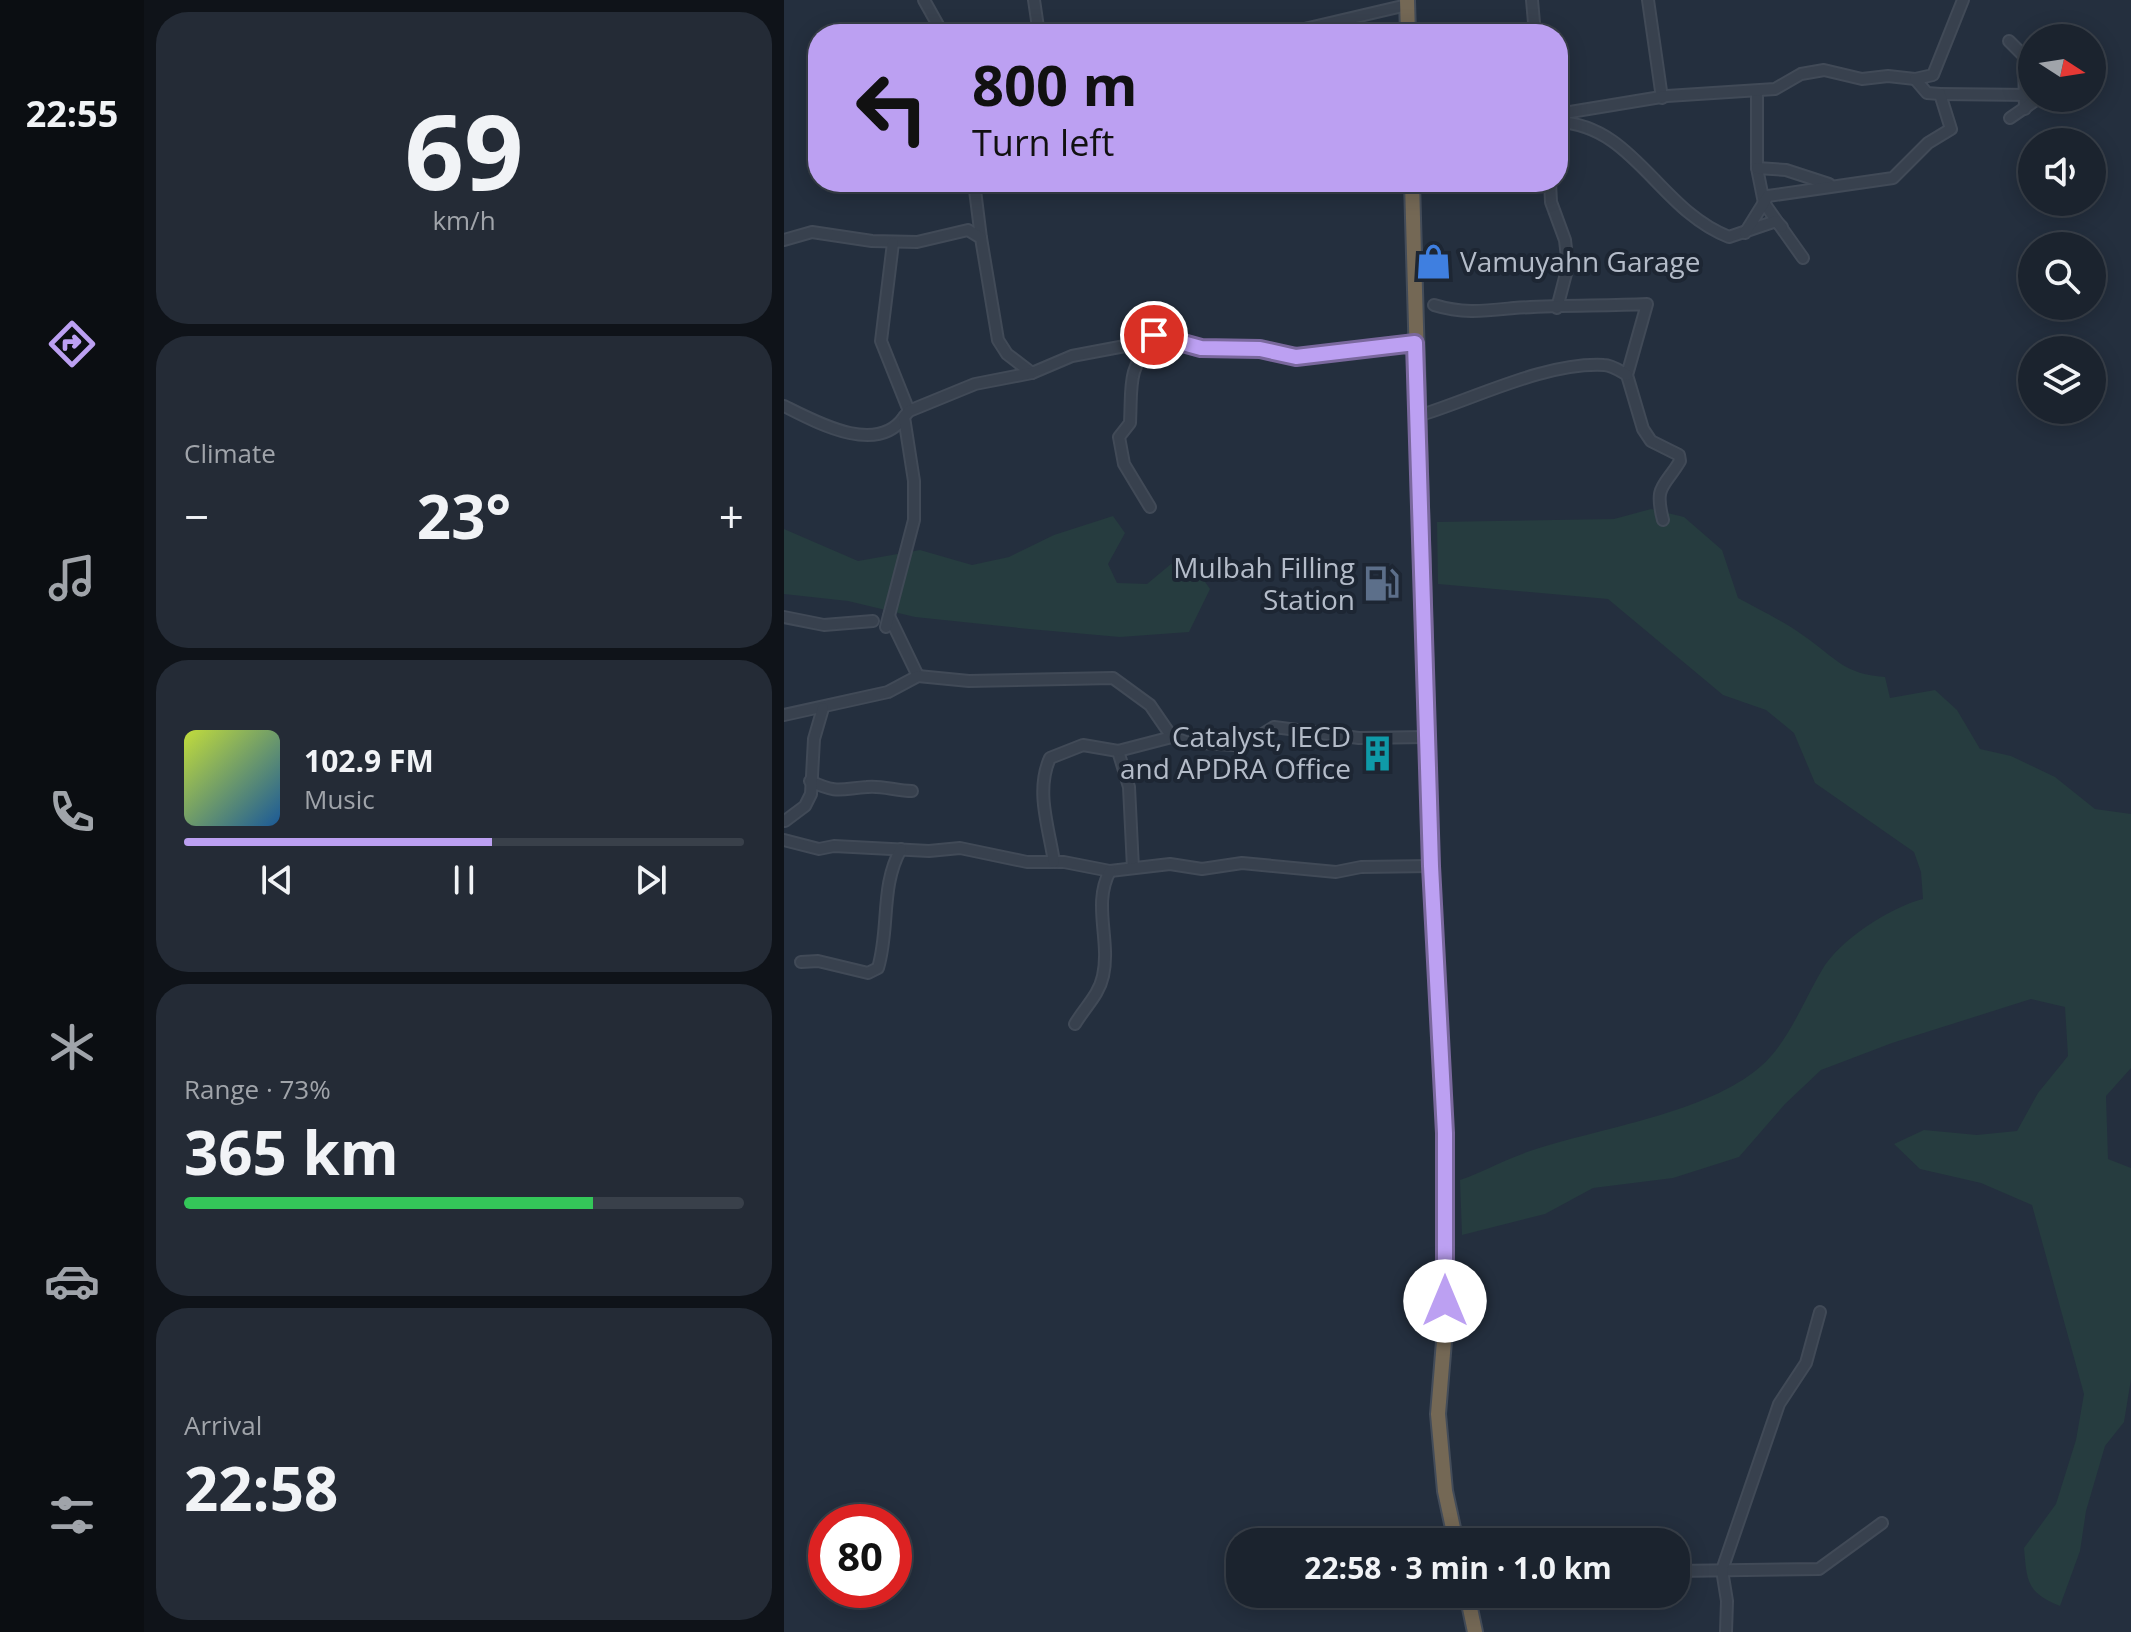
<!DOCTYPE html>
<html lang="en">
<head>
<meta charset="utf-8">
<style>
	:root { --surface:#1b232e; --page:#242b36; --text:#f1f3f6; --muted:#a0a4aa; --line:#39404a; --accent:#bca0f2 }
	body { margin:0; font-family:"Open Sans",sans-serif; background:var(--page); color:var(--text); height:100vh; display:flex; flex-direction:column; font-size:30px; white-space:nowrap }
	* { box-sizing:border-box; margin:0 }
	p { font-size:26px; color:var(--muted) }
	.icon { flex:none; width:44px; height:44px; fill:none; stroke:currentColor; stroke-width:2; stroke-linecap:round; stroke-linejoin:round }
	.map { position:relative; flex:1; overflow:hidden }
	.panel { display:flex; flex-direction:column; gap:12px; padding:12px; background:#0f1319; width:640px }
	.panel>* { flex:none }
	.guide { position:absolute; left:24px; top:24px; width:760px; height:168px; border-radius:32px; box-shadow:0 4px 20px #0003,0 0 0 2px var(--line); background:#bca0f2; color:#111; overflow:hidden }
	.needle { width:52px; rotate:102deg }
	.fabs { position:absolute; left:1234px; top:24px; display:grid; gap:16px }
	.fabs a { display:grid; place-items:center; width:88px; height:88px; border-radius:50%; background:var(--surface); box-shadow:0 4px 20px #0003,0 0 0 2px var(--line); font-size:40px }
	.speed { position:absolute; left:24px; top:1504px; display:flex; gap:16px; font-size:40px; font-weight:700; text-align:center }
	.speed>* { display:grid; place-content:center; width:104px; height:104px; border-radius:50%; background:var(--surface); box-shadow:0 4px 20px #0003,0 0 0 2px var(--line); line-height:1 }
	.speed .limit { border:12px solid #d22; background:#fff; color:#111 }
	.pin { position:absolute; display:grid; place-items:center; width:68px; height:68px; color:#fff; margin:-34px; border:4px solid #fff; border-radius:50%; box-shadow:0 2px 8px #0007 }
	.me { position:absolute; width:88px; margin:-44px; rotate:0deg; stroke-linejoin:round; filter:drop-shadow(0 0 6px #0008) }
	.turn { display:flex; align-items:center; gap:28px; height:168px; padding:0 32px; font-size:36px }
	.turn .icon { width:104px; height:104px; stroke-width:2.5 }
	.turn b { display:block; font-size:56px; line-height:68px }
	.big { font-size:60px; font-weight:700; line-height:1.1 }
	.panel .widget { flex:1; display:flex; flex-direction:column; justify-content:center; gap:12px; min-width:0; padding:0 28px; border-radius:32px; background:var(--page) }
	.panel .dial { align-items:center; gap:0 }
	.dial b { font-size:104px; line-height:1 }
	.song { display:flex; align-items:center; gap:24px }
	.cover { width:96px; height:96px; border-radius:12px; background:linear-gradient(135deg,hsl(70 70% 55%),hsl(210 70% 35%)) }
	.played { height:8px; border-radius:4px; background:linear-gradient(90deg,var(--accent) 55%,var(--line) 55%) }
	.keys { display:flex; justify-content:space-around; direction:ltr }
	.heat { display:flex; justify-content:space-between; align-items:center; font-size:44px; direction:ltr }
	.charge { height:12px; border-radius:6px; background:linear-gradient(90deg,#34c759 73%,var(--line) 0) }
	.trip { position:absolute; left:442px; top:1528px; width:464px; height:80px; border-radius:32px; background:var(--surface); box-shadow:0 4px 20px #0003,0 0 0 2px var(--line); font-weight:700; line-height:80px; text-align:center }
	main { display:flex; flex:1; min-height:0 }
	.tab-bar { display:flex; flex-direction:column; width:144px; justify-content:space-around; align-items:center; background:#0b0e12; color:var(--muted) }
	.tab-bar .icon { width:56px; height:56px }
	.tab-bar .on { color:var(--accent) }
	.tab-bar b { font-size:36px; color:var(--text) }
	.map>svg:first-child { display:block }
	.green { fill:#263c3f }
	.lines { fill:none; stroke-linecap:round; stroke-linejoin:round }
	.minor-casing { stroke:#414a57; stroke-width:14 }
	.highway-casing { stroke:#434c59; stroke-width:18 }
	.minor { stroke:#38414e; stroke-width:10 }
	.highway { stroke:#746855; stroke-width:14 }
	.route-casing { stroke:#7a689d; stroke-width:20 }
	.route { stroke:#bca0f2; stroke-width:14 }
	.labels { text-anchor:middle; stroke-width:8; stroke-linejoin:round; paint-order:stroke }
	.poi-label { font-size:28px; fill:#b4bcc9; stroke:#1d2633; text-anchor:end }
</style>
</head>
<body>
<main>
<nav class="tab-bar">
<b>22:55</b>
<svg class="icon on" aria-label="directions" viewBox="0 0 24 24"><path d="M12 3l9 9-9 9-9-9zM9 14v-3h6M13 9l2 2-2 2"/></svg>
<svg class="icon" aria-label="music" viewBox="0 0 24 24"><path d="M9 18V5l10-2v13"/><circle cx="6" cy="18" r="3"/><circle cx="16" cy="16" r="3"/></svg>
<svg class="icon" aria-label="phone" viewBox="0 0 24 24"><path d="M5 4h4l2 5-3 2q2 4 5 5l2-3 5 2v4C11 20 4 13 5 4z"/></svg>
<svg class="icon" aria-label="climate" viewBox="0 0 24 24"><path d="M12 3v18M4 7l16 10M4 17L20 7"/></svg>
<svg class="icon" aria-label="car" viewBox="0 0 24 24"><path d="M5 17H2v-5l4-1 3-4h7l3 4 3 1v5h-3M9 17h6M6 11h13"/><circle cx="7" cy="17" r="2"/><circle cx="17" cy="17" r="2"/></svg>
<svg class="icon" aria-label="filters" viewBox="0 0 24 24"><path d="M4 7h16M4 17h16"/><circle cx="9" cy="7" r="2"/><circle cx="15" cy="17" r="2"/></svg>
</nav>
<section class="panel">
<div class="widget dial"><b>69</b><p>km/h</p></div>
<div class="widget"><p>Climate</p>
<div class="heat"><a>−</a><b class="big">23°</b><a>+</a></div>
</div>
<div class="widget">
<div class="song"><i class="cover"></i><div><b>102.9 FM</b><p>Music</p></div></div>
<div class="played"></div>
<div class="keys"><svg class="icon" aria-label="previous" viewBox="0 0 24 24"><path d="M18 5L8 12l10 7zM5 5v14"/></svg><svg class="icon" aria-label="pause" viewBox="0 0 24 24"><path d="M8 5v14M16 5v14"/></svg><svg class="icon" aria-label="next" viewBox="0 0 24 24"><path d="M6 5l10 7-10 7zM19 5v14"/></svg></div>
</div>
<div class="widget"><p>Range · 73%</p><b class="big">365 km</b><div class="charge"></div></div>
<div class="widget"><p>Arrival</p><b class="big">22:58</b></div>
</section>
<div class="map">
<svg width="1347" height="1632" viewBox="0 0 1347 1632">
	<rect width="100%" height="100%" fill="#242f3e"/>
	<!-- green -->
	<g class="green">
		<path d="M867,509L900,517L938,550L954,598C976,610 999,621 1020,636C1052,658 1059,674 1101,677L1106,698L1151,690L1173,710L1196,749L1227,756L1271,777L1311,809L1347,814V1068L1322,1096L1324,1159L1347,1168V1379L1340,1422L1321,1446L1302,1511L1296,1551L1276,1606C1242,1592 1243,1581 1240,1548L1272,1504L1292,1440L1300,1394L1248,1205L1197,1183L1136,1169L1110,1144L1140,1130L1193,1135L1233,1131L1254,1093L1284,1056L1281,1007L1247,999L1108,1043L1037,1070L1001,1104L955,1157L889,1178L809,1188L761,1214L678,1235L676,1180C701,1171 724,1158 749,1150C816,1128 923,1113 976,1067C1003,1045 1020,1000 1038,970C1055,940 1107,907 1139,899L1137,872L1130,852L1031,783L1010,733L982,710L939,695L824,599L654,584L653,522L830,519Z"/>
		<path d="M329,516L341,533L324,564L333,583L363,584L387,564L412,569L426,589L405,632L336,637L245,629L131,617L64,601L0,594V529L74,561L136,550L188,565L225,557L270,535Z"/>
	</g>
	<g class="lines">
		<defs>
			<g id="minor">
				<path d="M140,0L159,34"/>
				<path d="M250,0L255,34"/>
				<path d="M748,0L751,34"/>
				<path d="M864,0L878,98"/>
				<path d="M499,34L623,5"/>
				<path d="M1225,41L1240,56L1241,109"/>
				<path d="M973,91V168L980,203L1019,258"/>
				<path d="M1156,94L1248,95"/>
				<path d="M774,114L883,96L991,89L1017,74L1040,70L1078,79L1104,76L1131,79"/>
				<path d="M1226,118L1255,98"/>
				<path d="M774,122C850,125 875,210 945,237L992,221L998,227"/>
				<path d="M973,168L1002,170L1045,184"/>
				<path d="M190,182L197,238"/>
				<path d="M766,182L767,202L781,240L784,266L773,308"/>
				<path d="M961,233L984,196L1109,178L1144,143L1167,129L1156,94L1143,93L1131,79L1149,75L1179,0"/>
				<path d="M0,240L28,232L88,241L133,242L184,230L197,238L214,340L223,354L248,373"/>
				<path d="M109,243L97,341L125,411"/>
				<path d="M650,305C679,314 700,311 730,308C774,305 819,306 863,304L843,375L859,429L867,441L895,455L896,461C880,488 870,485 879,520"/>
				<path d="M0,406C32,422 93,456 120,417"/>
				<path d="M634,416C690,399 761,362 820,365C828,365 836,371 843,375"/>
				<path d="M366,507L340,464L335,437L346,423C348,382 343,373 369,337"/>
				<path d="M105,616L134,676"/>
				<path d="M0,617L40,625L89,621"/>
				<path d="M102,627L130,520V481L120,417L125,411L191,384L248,373L288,356L341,346L370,335L417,348L476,349L512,357L631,343"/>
				<path d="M0,715L104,692L134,676L185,681L329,678L366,705L388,737L402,742L450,745L466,742L490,727L575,738L643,737"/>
				<path d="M334,751L345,787L349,868"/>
				<path d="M26,781C54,794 56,789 83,787C96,785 113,791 128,791"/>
				<path d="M1,821L21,806L27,794L30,739L39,708"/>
				<path d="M0,840L35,849L50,846L145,851L176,848L243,862H280L326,871L386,864L418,869L458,863L552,872L577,867L647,866"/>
				<path d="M270,862C265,828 251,791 266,758L299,745L334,751L388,737"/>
				<path d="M17,962L34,961L84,973L94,968C106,928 96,886 117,849"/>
				<path d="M291,1024C301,1007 315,995 319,976C327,940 308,904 326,871"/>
				<path d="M892,1571L1035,1569L1098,1523"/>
				<path d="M684,1597L695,1594"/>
				<path d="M942,1632L943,1601L938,1570L995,1404L1022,1363L1036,1312"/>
			</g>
			<g id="highway">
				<path d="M623,0L624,34"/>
				<path d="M628,182L647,866L661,1133V1329L654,1414L661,1491L672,1542"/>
				<path d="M683,1594L691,1632"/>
			</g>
		</defs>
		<!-- minor casing -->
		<use href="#minor" class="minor-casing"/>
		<!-- highway casing -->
		<use href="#highway" class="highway-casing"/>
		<!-- minor -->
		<use href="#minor" class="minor"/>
		<!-- highway -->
		<use href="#highway" class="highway"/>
	</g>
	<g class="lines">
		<defs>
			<path id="route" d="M370,335L417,348L476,349L512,357L631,343L647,866L661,1133V1301"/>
		</defs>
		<!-- route casing -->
		<use href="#route" class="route-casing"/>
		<!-- route -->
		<use href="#route" class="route"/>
	</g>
	<!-- icons -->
	<defs>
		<symbol id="shop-bare" viewBox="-9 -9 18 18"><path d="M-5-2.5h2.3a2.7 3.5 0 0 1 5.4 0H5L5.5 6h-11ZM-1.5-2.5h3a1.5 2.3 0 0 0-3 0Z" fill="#3f7fe0" stroke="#1d2633" stroke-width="2.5" paint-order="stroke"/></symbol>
		<symbol id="fuel-bare" viewBox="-9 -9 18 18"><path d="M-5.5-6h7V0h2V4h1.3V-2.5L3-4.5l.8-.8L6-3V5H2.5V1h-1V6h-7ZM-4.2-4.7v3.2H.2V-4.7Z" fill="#5c6f8a" stroke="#1d2633" stroke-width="2.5" paint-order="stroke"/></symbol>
		<symbol id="building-bare" viewBox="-9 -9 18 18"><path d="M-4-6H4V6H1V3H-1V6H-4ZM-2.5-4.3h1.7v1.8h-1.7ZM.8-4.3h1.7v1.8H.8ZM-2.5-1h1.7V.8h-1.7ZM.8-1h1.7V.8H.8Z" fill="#0f9aa8" stroke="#1d2633" stroke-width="2.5" paint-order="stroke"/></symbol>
	</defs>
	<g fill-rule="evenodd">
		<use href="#shop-bare" x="624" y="236" width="51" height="51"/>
		<use href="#fuel-bare" x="572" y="558" width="51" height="51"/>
		<use href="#building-bare" x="568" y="728" width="51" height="51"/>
	</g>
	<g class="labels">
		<!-- poi labels -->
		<g class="poi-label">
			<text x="676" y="272" text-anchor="start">Vamuyahn Garage</text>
			<text x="571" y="578">Mulbah Filling<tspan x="571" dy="32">Station</tspan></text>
			<text x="567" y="747">Catalyst, IECD<tspan x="567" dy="32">and APDRA Office</tspan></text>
		</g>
	</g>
</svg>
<div class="fabs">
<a><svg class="needle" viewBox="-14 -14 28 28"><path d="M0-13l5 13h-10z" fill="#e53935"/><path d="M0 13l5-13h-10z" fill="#a0a4aa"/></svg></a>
<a><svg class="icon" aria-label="sound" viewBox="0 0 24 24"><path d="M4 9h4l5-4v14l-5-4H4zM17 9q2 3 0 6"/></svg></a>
<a><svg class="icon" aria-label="search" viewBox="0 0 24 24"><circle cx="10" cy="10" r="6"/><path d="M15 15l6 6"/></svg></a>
<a><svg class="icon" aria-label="layers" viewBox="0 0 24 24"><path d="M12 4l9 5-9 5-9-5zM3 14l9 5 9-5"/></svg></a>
</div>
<div class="speed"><div class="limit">80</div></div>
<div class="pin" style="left:370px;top:335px;background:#d93025"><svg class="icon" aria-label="arrive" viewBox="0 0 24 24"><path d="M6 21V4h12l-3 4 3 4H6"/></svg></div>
<svg class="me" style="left:661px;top:1301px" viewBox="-20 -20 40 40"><circle r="19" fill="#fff"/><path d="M0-13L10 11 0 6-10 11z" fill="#bca0f2"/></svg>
<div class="trip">22:58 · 3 min · 1.0 km</div>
<div class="guide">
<div class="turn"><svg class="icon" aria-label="left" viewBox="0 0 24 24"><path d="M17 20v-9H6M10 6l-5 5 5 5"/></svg><div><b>800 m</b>Turn left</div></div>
</div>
</div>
</main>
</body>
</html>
